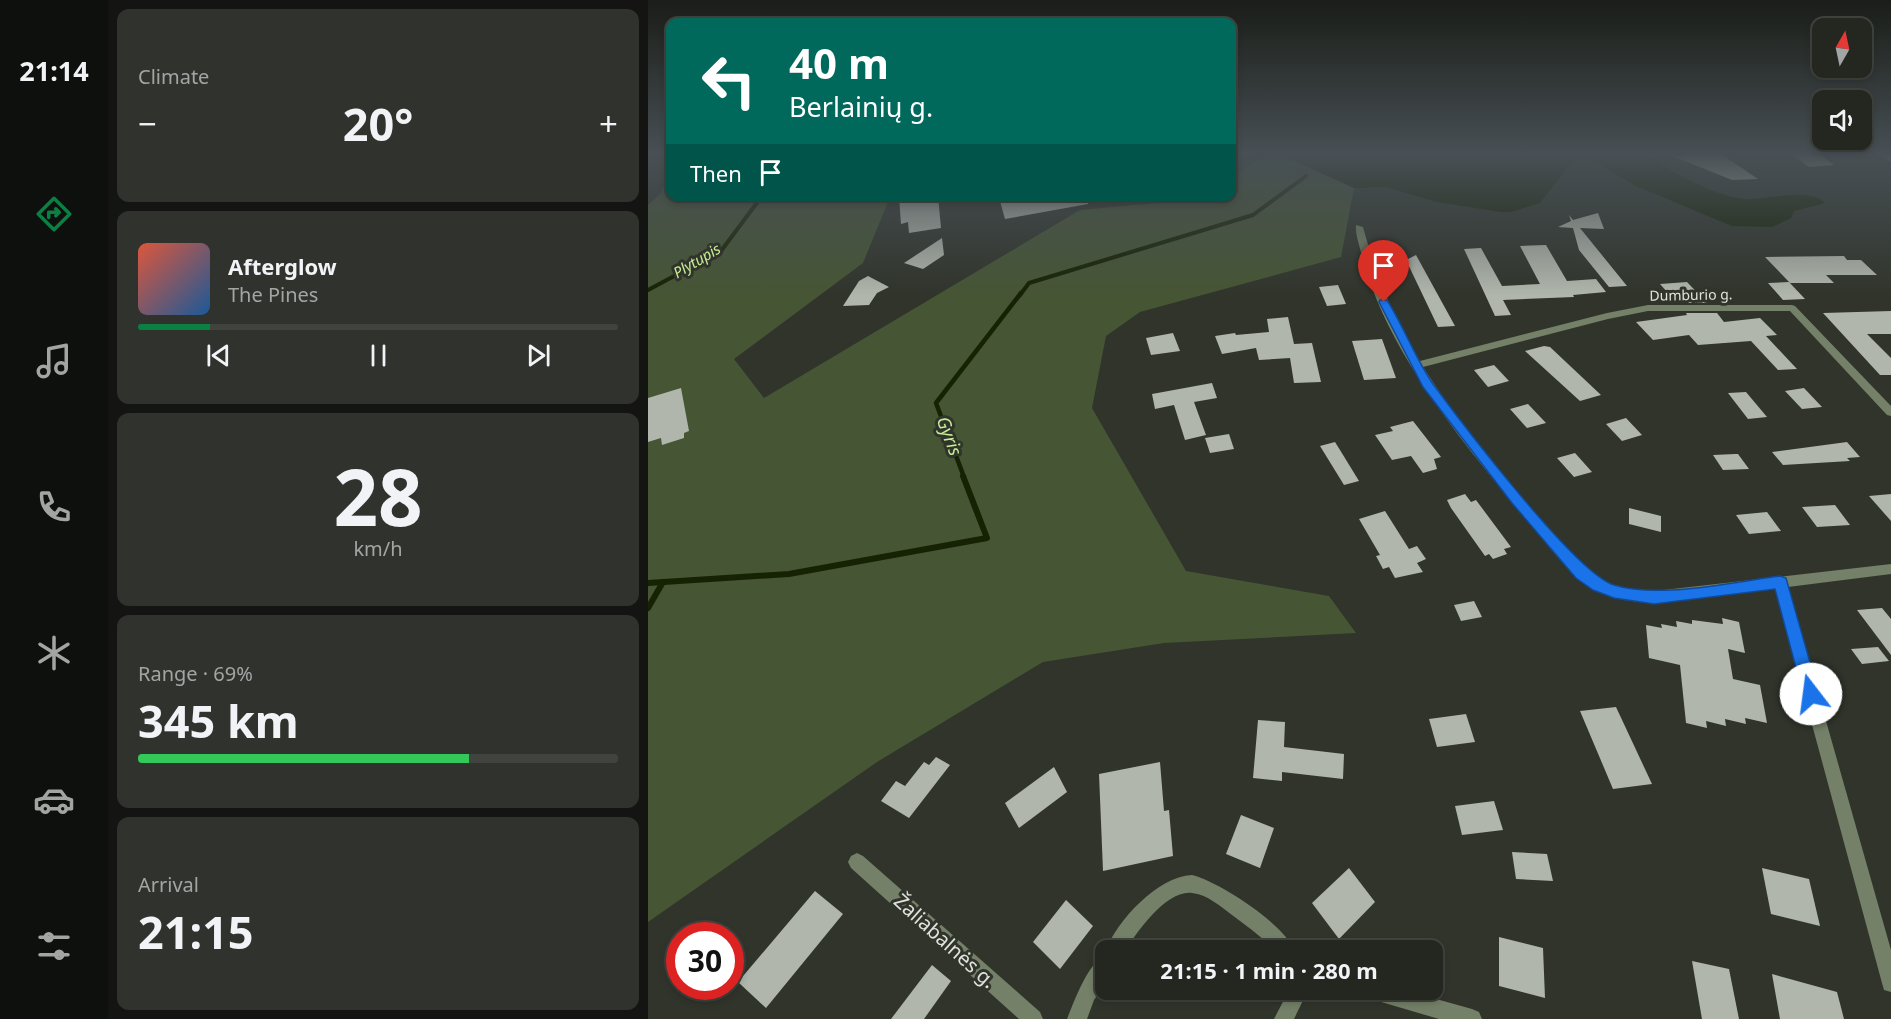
<!DOCTYPE html>
<html lang="en">
<head>
<meta charset="utf-8">
<style>
	:root { --surface:#242720; --page:#30332d; --text:#f1f3f6; --muted:#a3a5a5; --line:#41443e; --accent:#0b8043 }
	body { margin:0; font-family:"Noto Sans",sans-serif; background:var(--page); color:var(--text); height:100vh; display:flex; flex-direction:column; font-size:22px; white-space:nowrap }
	* { box-sizing:border-box; margin:0 }
	p { font-size:20px; color:var(--muted) }
	.icon { flex:none; width:33px; height:33px; fill:none; stroke:currentColor; stroke-width:2; stroke-linecap:round; stroke-linejoin:round }
	.map { position:relative; flex:1; overflow:hidden }
	.panel { display:flex; flex-direction:column; gap:9px; padding:9px; background:#141512; width:540px }
	.panel>* { flex:none }
	.hud { position:absolute; left:18px; top:18px; width:570px; height:183px; border-radius:12px; box-shadow:0 3px 9px #0003,0 0 0 2px var(--line); background:#00695c; color:#fff; overflow:hidden }
	.needle { width:39px; rotate:9deg }
	.controls { position:absolute; left:1164px; top:18px; display:grid; gap:12px }
	.controls a { display:grid; place-items:center; width:60px; height:60px; border-radius:12px; background:var(--surface); box-shadow:0 3px 9px #0003,0 0 0 2px var(--line); font-size:30px }
	.speed { position:absolute; left:18px; top:922px; display:flex; gap:12px; font-size:30px; font-weight:700; text-align:center }
	.speed>* { display:grid; place-content:center; width:78px; height:78px; border-radius:50%; background:var(--surface); box-shadow:0 3px 9px #0003,0 0 0 2px var(--line); line-height:1 }
	.speed .limit { border:9px solid #d22; background:#fff; color:#111 }
	.pin { position:absolute; display:grid; place-items:center; width:51px; height:51px; color:#fff; margin:-62px -26px; border-radius:50% 50% 50% 0; rotate:-45deg; box-shadow:0 0 6px #0007 }
	.pin .icon { rotate:45deg }
	.me { position:absolute; width:66px; margin:-33px; rotate:345deg; stroke-linejoin:round; filter:drop-shadow(0 0 4px #0008) }
	.turn { display:flex; align-items:center; gap:21px; height:126px; padding:0 24px; font-size:27px }
	.turn .icon { width:78px; height:78px; stroke-width:2.5 }
	.turn b { display:block; font-size:42px; line-height:51px }
	.then { display:flex; align-items:center; height:57px; padding:0 24px; background:#0003; gap:12px; font-size:22px }
	.big { font-size:45px; font-weight:700; line-height:1.1 }
	.panel .card { flex:1; display:flex; flex-direction:column; justify-content:center; gap:9px; min-width:0; padding:0 21px; border-radius:12px; background:var(--page) }
	.panel .dial { align-items:center; gap:0 }
	.dial b { font-size:78px; line-height:1 }
	.song { display:flex; align-items:center; gap:18px }
	.cover { width:72px; height:72px; border-radius:9px; background:linear-gradient(135deg,hsl(10 70% 55%),hsl(210 70% 35%)) }
	.played { height:6px; border-radius:3px; background:linear-gradient(90deg,var(--accent) 15%,var(--line) 15%) }
	.keys { display:flex; justify-content:space-around; direction:ltr }
	.heat { display:flex; justify-content:space-between; align-items:center; font-size:33px; direction:ltr }
	.charge { height:9px; border-radius:4px; background:linear-gradient(90deg,#34c759 69%,var(--line) 0) }
	.trip { position:absolute; left:447px; top:940px; width:348px; height:60px; border-radius:12px; background:var(--surface); box-shadow:0 3px 9px #0003,0 0 0 2px var(--line); font-weight:700; line-height:60px; text-align:center }
	main { display:flex; flex:1; min-height:0 }
	.menu { display:flex; flex-direction:column; width:108px; justify-content:space-around; align-items:center; background:#0e100d; color:var(--muted) }
	.menu .icon { width:42px; height:42px }
	.menu .current { color:var(--accent) }
	.menu b { font-size:27px; color:var(--text) }
	.map>svg:first-child { display:block }
	.green { fill:#465534 }
	.water { fill:#162204 }
	.lines { fill:none; stroke-linecap:round; stroke-linejoin:round }
	.stream-far2 { stroke:#162204; stroke-width:4 }
	.stream-far1 { stroke:#162204; stroke-width:4.5 }
	.stream { stroke:#162204; stroke-width:6 }
	.building { fill:#b0b6ab }
	.street { fill:#748067; fill-rule:evenodd }
	.secondary { fill:#99ac83; fill-rule:evenodd }
	.route { fill:#1a73e8; stroke:#114b97; stroke-width:1.5 }
	.labels { text-anchor:middle; stroke-width:6; stroke-linejoin:round; paint-order:stroke }
	.far-street-label { font-size:14px; fill:#e0e3dd; stroke:#30342b }
	.far-water-label { font-size:15px; font-style:italic; fill:#c6ec95; stroke:#30342b }
	.water-label { font-size:18px; font-style:italic; fill:#c6ec95; stroke:#30342b }
	.near-street-label { font-size:20px; fill:#e0e3dd; stroke:#30342b }
</style>
</head>
<body>
<main>
<nav class="menu">
<b>21:14</b>
<svg class="icon current" aria-label="directions" viewBox="0 0 24 24"><path d="M12 3l9 9-9 9-9-9zM9 14v-3h6M13 9l2 2-2 2"/></svg>
<svg class="icon" aria-label="music" viewBox="0 0 24 24"><path d="M9 18V5l10-2v13"/><circle cx="6" cy="18" r="3"/><circle cx="16" cy="16" r="3"/></svg>
<svg class="icon" aria-label="phone" viewBox="0 0 24 24"><path d="M5 4h4l2 5-3 2q2 4 5 5l2-3 5 2v4C11 20 4 13 5 4z"/></svg>
<svg class="icon" aria-label="climate" viewBox="0 0 24 24"><path d="M12 3v18M4 7l16 10M4 17L20 7"/></svg>
<svg class="icon" aria-label="car" viewBox="0 0 24 24"><path d="M5 17H2v-5l4-1 3-4h7l3 4 3 1v5h-3M9 17h6M6 11h13"/><circle cx="7" cy="17" r="2"/><circle cx="17" cy="17" r="2"/></svg>
<svg class="icon" aria-label="filters" viewBox="0 0 24 24"><path d="M4 7h16M4 17h16"/><circle cx="9" cy="7" r="2"/><circle cx="15" cy="17" r="2"/></svg>
</nav>
<section class="panel">
<div class="card"><p>Climate</p>
<div class="heat"><a>−</a><b class="big">20°</b><a>+</a></div>
</div>
<div class="card">
<div class="song"><i class="cover"></i><div><b>Afterglow</b><p>The Pines</p></div></div>
<div class="played"></div>
<div class="keys"><svg class="icon" aria-label="previous" viewBox="0 0 24 24"><path d="M18 5L8 12l10 7zM5 5v14"/></svg><svg class="icon" aria-label="pause" viewBox="0 0 24 24"><path d="M8 5v14M16 5v14"/></svg><svg class="icon" aria-label="next" viewBox="0 0 24 24"><path d="M6 5l10 7-10 7zM19 5v14"/></svg></div>
</div>
<div class="card dial"><b>28</b><p>km/h</p></div>
<div class="card"><p>Range · 69%</p><b class="big">345 km</b><div class="charge"></div></div>
<div class="card"><p>Arrival</p><b class="big">21:15</b></div>
</section>
<div class="map">
<svg width="1243" height="1019" viewBox="0 0 1243 1019">
	<rect width="100%" height="100%" fill="#30342b"/>
	<!-- green -->
	<path class="green" d="M630,154L706,188L693,257L492,312L458,336L444,408L538,571L681,596L708,633L516,643L395,662L229,762L0,922V205L13,193L22,174V196L242,197L215,263L86,359L116,398L432,210L584,196C584,168 606,161 630,154Z"/>
	<!-- water -->
	<path class="water" d="M630,153H1000C1020,172 1068,196 1096,199C1117,201 1161,186 1177,203L1146,211L1143,218L1124,227L1084,226L988,186L947,162L930,160L922,164L892,203L863,212H853L789,202L738,187L706,188Z"/>
	<g class="lines">
		<!-- stream-far2 -->
		<g class="stream-far2">
			<path d="M0,290L73,251L114,196"/>
			<path d="M372,295L381,283L605,215L658,176"/>
		</g>
		<!-- stream-far1 -->
		<path class="stream-far1" d="M316,477L288,403L373,293"/>
		<!-- stream -->
		<g class="stream">
			<path d="M0,583L141,574L339,538L315,476"/>
			<path d="M0,608L15,582"/>
		</g>
	</g>
	<!-- building -->
	<g class="building">
		<path d="M1034,153L1073,154L1110,179L1084,180L1022,155H1036Z"/>
		<path d="M1142,153H1170L1186,165L1161,167Z"/>
		<path d="M251,196H290L293,228L261,233L260,222L253,224Z"/>
		<path d="M380,196H440V204L357,219L352,201Z"/>
		<path d="M950,213L956,229L932,228L979,286L961,287L931,250L925,228L910,227L923,221L921,215L925,220Z"/>
		<path d="M294,238L296,255L275,269L256,263Z"/>
		<path d="M898,245L919,281L948,279L958,292L925,295L926,297L855,300L863,315L847,316L816,249L833,248L854,286L892,284L872,246Z"/>
		<path d="M768,255L807,326L790,327L758,260Z"/>
		<path d="M1196,256L1199,260H1213L1229,275H1178L1186,283H1142L1117,257Z"/>
		<path d="M220,276L241,287L229,293L221,305L195,306L211,281Z"/>
		<path d="M1039,282L1059,303H1029L1012,284Z"/>
		<path d="M1141,282L1157,299L1135,300L1120,283Z"/>
		<path d="M690,285L698,304L679,306L671,287Z"/>
		<path d="M1243,311V334H1219L1243,358V375H1232L1175,313Z"/>
		<path d="M1038,313H1069L1076,322L1112,318L1129,335L1118,336L1149,369L1130,370L1103,341L1050,345L1041,335L1005,340L988,322L1039,315Z"/>
		<path d="M640,317L646,344L664,343L673,382L646,383L642,358L611,360L608,348L574,354L567,336L587,333L588,335L621,332L619,319Z"/>
		<path d="M525,333L532,351L503,355L498,338Z"/>
		<path d="M734,339L748,378L716,380L704,341Z"/>
		<path d="M896,346L902,347L953,395L932,401L877,351Z"/>
		<path d="M846,365L861,381L840,387L826,370Z"/>
		<path d="M564,383L569,398L546,402L558,435L537,440L526,405L507,409L504,394Z"/>
		<path d="M33,388L41,431L36,433V438L14,445L13,438L0,442V398Z"/>
		<path d="M1156,388L1174,407L1154,409L1137,391Z"/>
		<path d="M1098,392L1119,417L1100,419L1080,393Z"/>
		<path d="M880,404L898,423L879,428L862,409Z"/>
		<path d="M978,418L994,435L974,441L958,424Z"/>
		<path d="M765,421L793,457L786,459L789,469L775,473L763,456L744,460L727,435L745,431L742,427Z"/>
		<path d="M581,434L586,449L562,453L557,438Z"/>
		<path d="M687,442L692,450L711,481L696,485L672,446Z"/>
		<path d="M1199,442L1212,457L1199,458L1202,461L1135,465L1124,452Z"/>
		<path d="M927,453L944,472L926,477L909,458Z"/>
		<path d="M1087,454H1090L1101,469L1075,470L1065,455Z"/>
		<path d="M817,494L823,502L828,500L863,547L856,549L859,554L845,559L841,554L837,556L803,508L799,500Z"/>
		<path d="M1243,494V521L1221,496Z"/>
		<path d="M1187,505L1202,525L1169,527L1154,507Z"/>
		<path d="M981,508L1013,516V532L981,524Z"/>
		<path d="M737,511L761,549L769,546L778,559L769,563L775,572L747,578L741,567L735,569L728,556L732,555L711,519Z"/>
		<path d="M1119,512L1133,531L1101,534L1088,515Z"/>
		<path d="M826,601L834,617L813,621L806,605Z"/>
		<path d="M1234,608L1243,619V655L1209,610Z"/>
		<path d="M1074,618L1091,622L1097,653L1080,649L1085,679L1112,685L1119,723L1097,718L1098,724L1077,719L1078,726L1058,721L1059,728L1038,723L1032,665L1001,658L998,625L1014,628L1013,624L1029,627L1028,621L1044,624V620L1075,624Z"/>
		<path d="M1230,647L1241,661L1214,664L1203,649Z"/>
		<path d="M968,707L1004,784L965,789L932,711Z"/>
		<path d="M818,714L827,742L789,747L781,719Z"/>
		<path d="M610,720L637,722L636,747L696,754L695,779L634,772V781L605,778Z"/>
		<path d="M288,757L302,765L261,818L233,801L248,781L257,786L276,762L281,765Z"/>
		<path d="M512,762L516,811L521,810L525,856L455,871L451,774Z"/>
		<path d="M406,767L419,792L371,828L357,803Z"/>
		<path d="M846,801L855,830L814,835L807,806Z"/>
		<path d="M593,815L626,828L612,868L578,854Z"/>
		<path d="M864,852L899,854L905,881L868,879Z"/>
		<path d="M701,868L727,902L691,939L664,903Z"/>
		<path d="M1114,868L1161,879L1172,926L1123,914Z"/>
		<path d="M167,891L195,914L118,1008L90,982Z"/>
		<path d="M418,900L445,926L412,969L385,942Z"/>
		<path d="M851,937L895,948L897,998L851,986Z"/>
		<path d="M1044,961L1081,969L1091,1019H1054Z"/>
		<path d="M284,965L303,981L276,1019H243Z"/>
		<path d="M1124,974L1189,992L1196,1019H1132Z"/>
	</g>
	<g class="lines">
		<!-- street -->
		<g class="street">
			<path d="M708,225L715,227C728,275 745,319 772,361L959,313L1000,305H1144L1147,306L1243,406V416L1239,415L1142,311H1000L960,319L775,367C812,425 856,478 902,529C918,547 932,569 953,581C969,590 989,590 1007,591L1243,564V574L1140,587L1243,950V992L1236,990L1234,983L1127,588C1102,591 1078,594 1053,597C1007,603 966,609 928,577C908,557 890,533 872,511C812,440 737,347 714,256C712,247 707,234 708,225Z"/>
			<path d="M209,853L215,856L392,1012L395,1019H371L203,868L200,862L203,856Z"/>
			<path d="M544,875C572,882 636,924 647,951H627C614,937 599,926 584,915C573,907 559,894 544,893C518,890 489,932 477,951H458V953L457,951C470,920 509,877 544,875Z"/>
			<path d="M458,955V982L446,1000L439,1019H419C426,1002 440,962 458,955Z"/>
			<path d="M641,990H660L646,1019H626Z"/>
			<path d="M714,990H756L824,1009L831,1012L834,1019H791L723,999L716,997Z"/>
		</g>
		<!-- secondary -->
		<path class="secondary" d="M1229,153H1237L1243,157V162Z"/>
	</g>
	<!-- sky -->
	<linearGradient id="sky" x2="0" y2="1"><stop stop-color="#1a1d18"/><stop offset="0.52" stop-color="#485055"/><stop offset="1" stop-color="#485055" stop-opacity="0"/></linearGradient>
	<rect width="1243" height="296" fill="url(#sky)"/>
	<!-- route -->
	<path class="route" d="M732,300H739C756,327 767,358 785,384C813,422 928,574 966,585C1011,599 1085,582 1132,576L1138,578L1171,694L1169,699L1163,702L1157,699L1155,694L1127,589L1006,604L966,598L945,590L928,578L864,503L775,387L731,302Z"/>
	<g class="labels">
		<!-- far-street labels -->
		<g class="far-street-label">
			<text transform="translate(1043 295) rotate(-1)" y="5">Dumburio g.</text>
		</g>
		<!-- far-water labels -->
		<g class="far-water-label">
			<text transform="translate(49 261) rotate(-31)" y="5">Plytupis</text>
		</g>
		<!-- water labels -->
		<g class="water-label">
			<text transform="translate(301 436) rotate(69)" y="6">Gyris</text>
		</g>
		<!-- near-street labels -->
		<g class="near-street-label">
			<text transform="translate(297 941) rotate(42)" y="7">Žaliabalnės g.</text>
		</g>
	</g>
</svg>
<div class="controls">
<a><svg class="needle" viewBox="-14 -14 28 28"><path d="M0-13l5 13h-10z" fill="#e53935"/><path d="M0 13l5-13h-10z" fill="#a3a5a5"/></svg></a>
<a><svg class="icon" aria-label="sound" viewBox="0 0 24 24"><path d="M4 9h4l5-4v14l-5-4H4zM17 9q2 3 0 6"/></svg></a>
</div>
<div class="speed"><div class="limit">30</div></div>
<div class="pin" style="left:736px;top:302px;background:#d93025"><svg class="icon" aria-label="arrive" viewBox="0 0 24 24"><path d="M6 21V4h12l-3 4 3 4H6"/></svg></div>
<svg class="me" style="left:1163px;top:694px" viewBox="-20 -20 40 40"><circle r="19" fill="#fff"/><path d="M0-13L10 11 0 6-10 11z" fill="#1a73e8"/></svg>
<div class="trip">21:15 · 1 min · 280 m</div>
<div class="hud">
<div class="turn"><svg class="icon" aria-label="left" viewBox="0 0 24 24"><path d="M17 20v-9H6M10 6l-5 5 5 5"/></svg><div><b>40 m</b>Berlainių g.</div></div>
<div class="then">Then<svg class="icon" aria-label="arrive" viewBox="0 0 24 24"><path d="M6 21V4h12l-3 4 3 4H6"/></svg></div>
</div>
</div>
</main>
</body>
</html>
